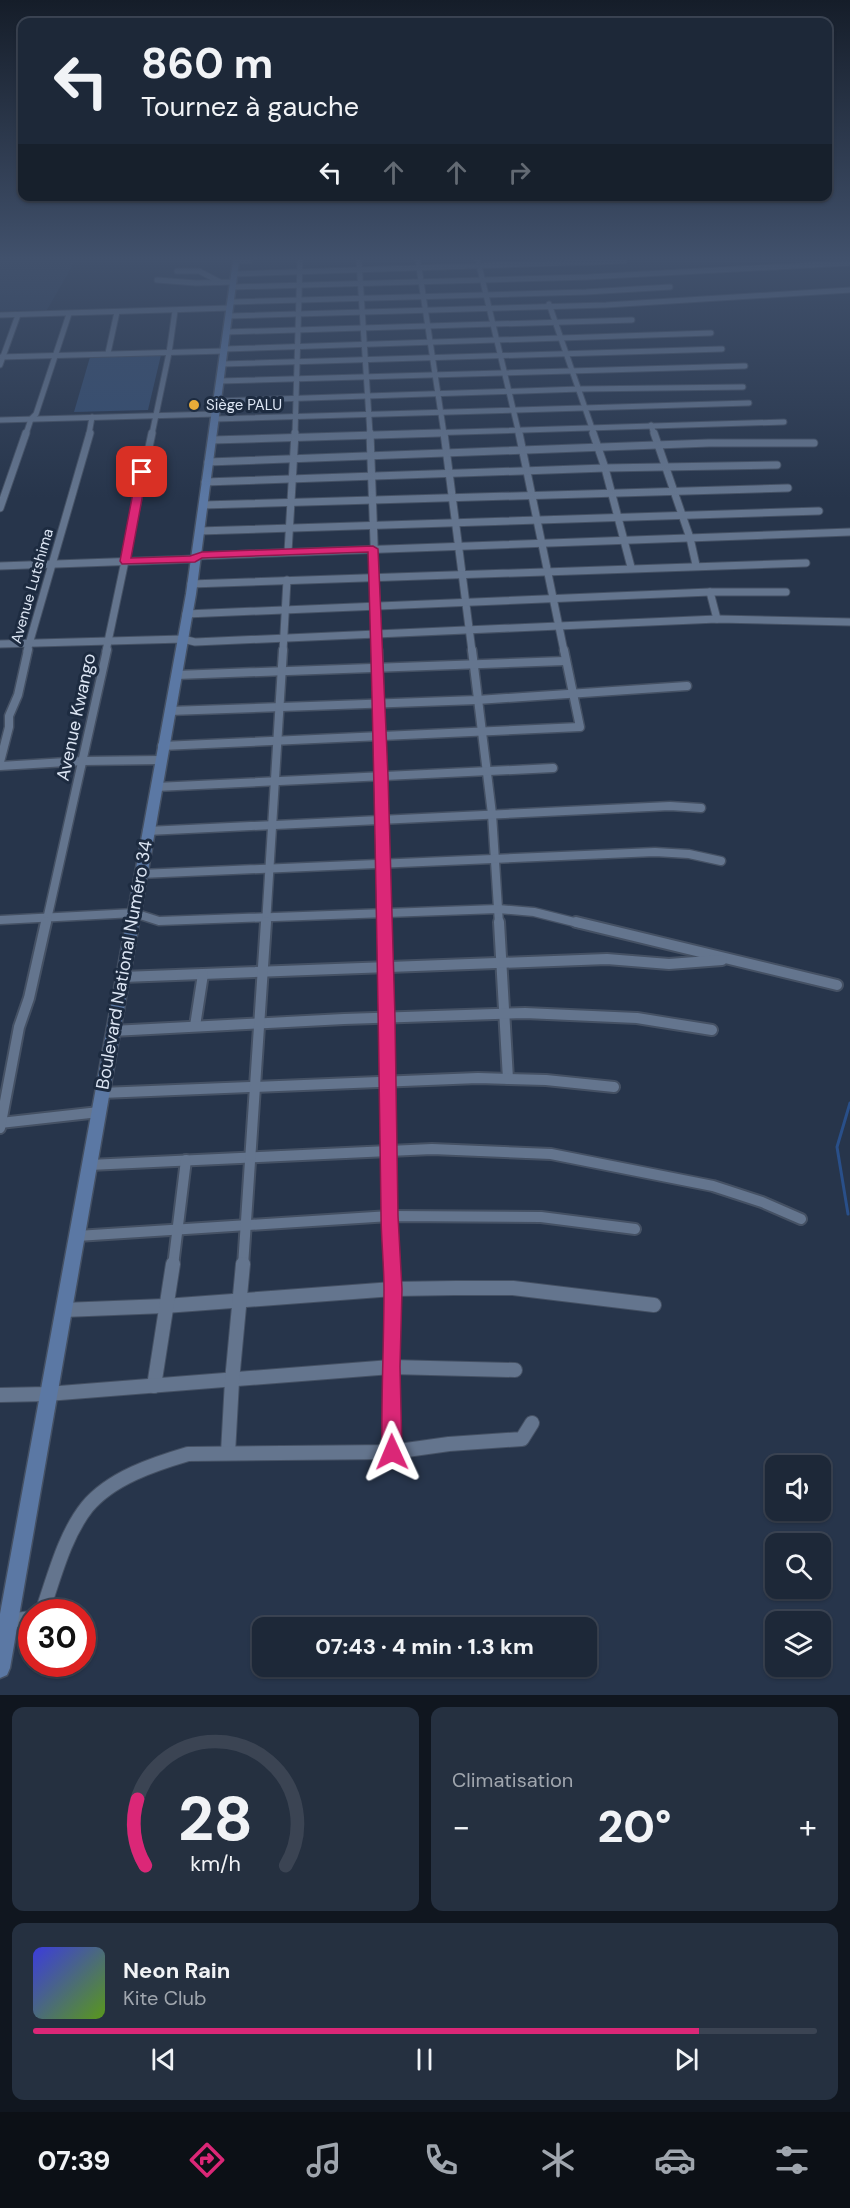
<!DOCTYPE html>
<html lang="fr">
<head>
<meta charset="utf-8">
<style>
	:root { --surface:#1d2838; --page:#253040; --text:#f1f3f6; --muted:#a0a6ae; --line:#3b4453; --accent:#db2777 }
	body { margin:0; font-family:"DM Sans",sans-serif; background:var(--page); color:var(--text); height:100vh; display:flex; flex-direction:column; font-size:22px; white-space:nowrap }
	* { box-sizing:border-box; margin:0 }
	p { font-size:20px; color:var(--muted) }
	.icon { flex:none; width:33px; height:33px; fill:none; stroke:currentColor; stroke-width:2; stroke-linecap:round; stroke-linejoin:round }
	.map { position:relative; height:1695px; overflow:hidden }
	.side { display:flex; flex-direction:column; gap:12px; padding:12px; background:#10161f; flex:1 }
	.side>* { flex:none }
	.banner { position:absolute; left:18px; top:18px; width:814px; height:183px; border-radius:12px; box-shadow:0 2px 4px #0004,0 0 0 2px var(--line); background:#1d2838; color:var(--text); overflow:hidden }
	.fabs { position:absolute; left:765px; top:1455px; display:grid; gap:12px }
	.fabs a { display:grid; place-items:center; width:66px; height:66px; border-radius:12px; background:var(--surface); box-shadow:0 2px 4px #0004,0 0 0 2px var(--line); font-size:30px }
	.speed { position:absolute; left:18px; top:1599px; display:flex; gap:12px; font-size:30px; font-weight:700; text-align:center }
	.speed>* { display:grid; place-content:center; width:78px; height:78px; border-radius:50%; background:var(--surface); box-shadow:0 2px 4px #0004,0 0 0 2px var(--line); line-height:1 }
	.speed .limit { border:9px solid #d22; background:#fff; color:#111 }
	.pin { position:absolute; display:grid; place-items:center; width:51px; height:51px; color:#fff; margin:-26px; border-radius:12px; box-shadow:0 3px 9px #0006 }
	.me { position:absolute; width:66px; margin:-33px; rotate:359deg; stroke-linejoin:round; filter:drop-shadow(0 0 4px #0008) }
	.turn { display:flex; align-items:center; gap:21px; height:126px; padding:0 24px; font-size:27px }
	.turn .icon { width:78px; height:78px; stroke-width:2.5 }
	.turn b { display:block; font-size:42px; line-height:51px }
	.lanes { display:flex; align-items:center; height:57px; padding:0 24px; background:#0003; justify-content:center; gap:30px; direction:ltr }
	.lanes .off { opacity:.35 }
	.big { font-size:45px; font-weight:800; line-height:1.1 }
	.side .tile { flex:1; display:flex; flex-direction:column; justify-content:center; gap:9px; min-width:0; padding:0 21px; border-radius:12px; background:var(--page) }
	.side .dial { align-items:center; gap:0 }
	.dial svg { height:156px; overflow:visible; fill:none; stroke:var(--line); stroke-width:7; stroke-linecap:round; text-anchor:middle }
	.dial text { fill:var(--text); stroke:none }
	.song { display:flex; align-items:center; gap:18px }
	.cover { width:72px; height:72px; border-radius:9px; background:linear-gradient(135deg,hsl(240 70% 55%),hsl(90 70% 35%)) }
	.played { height:6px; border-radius:3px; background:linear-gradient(90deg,var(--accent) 85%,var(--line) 85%) }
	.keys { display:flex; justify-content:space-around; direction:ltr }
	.heat { display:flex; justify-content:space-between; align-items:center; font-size:33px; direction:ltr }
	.side .tiles { flex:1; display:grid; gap:12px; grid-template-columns:1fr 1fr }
	.tile:last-child { grid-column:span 2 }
	.trip { position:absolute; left:252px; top:1617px; width:345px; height:60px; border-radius:12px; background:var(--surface); box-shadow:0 2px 4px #0004,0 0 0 2px var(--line); font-weight:800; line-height:60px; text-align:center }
	.tab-bar { display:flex; height:96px; justify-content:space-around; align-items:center; background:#0c1016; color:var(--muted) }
	.tab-bar .icon { width:42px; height:42px }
	.tab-bar .current { color:var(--accent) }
	.tab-bar b { font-size:27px; color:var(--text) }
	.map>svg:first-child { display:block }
	.built { fill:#2d3f5a }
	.green { fill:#344d71 }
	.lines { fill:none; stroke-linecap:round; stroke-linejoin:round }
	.stream { stroke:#294f89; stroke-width:3 }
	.street-far4-casing { stroke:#455164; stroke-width:7 }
	.street-far3-casing { stroke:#455164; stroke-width:9 }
	.street-far2-casing { stroke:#455164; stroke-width:11 }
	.street-far1-casing { stroke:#455164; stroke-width:14 }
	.street-casing { stroke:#455164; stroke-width:16 }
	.secondary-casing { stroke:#455164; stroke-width:3 }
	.street-far4 { stroke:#64758e; stroke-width:5 }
	.street-far3 { stroke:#64758e; stroke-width:7 }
	.street-far2 { stroke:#64758e; stroke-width:8 }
	.street-far1 { stroke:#64758e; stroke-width:10 }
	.street { stroke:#64758e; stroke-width:14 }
	.secondary { fill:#5b78a4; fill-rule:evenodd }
	.route { fill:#db2777; stroke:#8e194d; stroke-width:1.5 }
	.poi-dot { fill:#e9ab38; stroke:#1d2b40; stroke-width:2 }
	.labels { text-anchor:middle; stroke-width:6; stroke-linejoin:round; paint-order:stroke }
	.far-poi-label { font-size:15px; fill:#dde6f4; stroke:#1d2b40; text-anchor:start }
	.far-street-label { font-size:15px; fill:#dde6f4; stroke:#1d2b40 }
	.street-label { font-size:18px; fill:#dde6f4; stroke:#1d2b40 }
</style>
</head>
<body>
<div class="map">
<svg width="850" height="1695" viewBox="0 0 850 1695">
	<rect width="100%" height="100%" fill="#27354b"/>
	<!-- built -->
	<path class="built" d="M0,261H75L47,310L0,311Z"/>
	<!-- green -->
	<path class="green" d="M161,355L148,410L74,412L90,357Z"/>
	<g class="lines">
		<!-- stream -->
		<path class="stream" d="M848,1214L837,1147L850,1103"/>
		<defs>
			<g id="street-far4">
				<path d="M236,261H249"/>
				<path d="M359,261L370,434"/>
				<path d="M418,261L444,434"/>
				<path d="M478,261L519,434"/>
				<path d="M177,271H199L220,282"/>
				<path d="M234,274L624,261"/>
				<path d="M157,280L196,283L234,282"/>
				<path d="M233,287L588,277L850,263"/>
				<path d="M231,302L586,292L670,287"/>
				<path d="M549,304L594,434"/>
				<path d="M0,315L230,308"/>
				<path d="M229,316L606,305L850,290"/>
				<path d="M226,332L632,320"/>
				<path d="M224,349L711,333"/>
				<path d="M108,353L117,312"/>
				<path d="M0,357L224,351"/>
				<path d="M222,364L722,349"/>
				<path d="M0,365L18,315"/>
				<path d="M220,381L745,366"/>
				<path d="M217,401L580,389L743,387"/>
				<path d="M215,419L749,403"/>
				<path d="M0,420L216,414"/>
				<path d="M651,425L654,434"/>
				<path d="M26,434L31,419L36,414L69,314"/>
				<path d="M89,434L92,417"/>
				<path d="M152,434L169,353L175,311"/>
				<path d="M295,434L300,261"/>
				<path d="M392,434L784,422"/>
			</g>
			<g id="street-far3">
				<path d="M370,433L378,651"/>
				<path d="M444,433L472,651"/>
				<path d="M519,433L564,651"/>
				<path d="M593,433L605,468L631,567"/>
				<path d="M654,433L690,538L696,565"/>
				<path d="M212,440L440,433"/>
				<path d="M208,462L709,443H814"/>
				<path d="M205,482L605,468L777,465"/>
				<path d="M203,505L788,488"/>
				<path d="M0,508L26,433"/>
				<path d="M199,531L819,511"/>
				<path d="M288,552L295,433"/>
				<path d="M195,556L850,532"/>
				<path d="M0,566L195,559"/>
				<path d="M191,584L806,563"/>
				<path d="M710,592L717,619"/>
				<path d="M186,614L710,592H786"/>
				<path d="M0,644L183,639L195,642L717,619L850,622"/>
				<path d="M27,651L90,433"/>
				<path d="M106,651L152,433"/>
				<path d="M283,651L287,580"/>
			</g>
			<g id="street-far2">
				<path d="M378,650L385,924"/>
				<path d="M472,650L492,814L499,924"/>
				<path d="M176,675L565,661"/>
				<path d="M169,711L477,700L687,686"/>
				<path d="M162,746L580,727L564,650"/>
				<path d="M0,762L9,727V716L18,695L28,650"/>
				<path d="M0,766L83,761L160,760"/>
				<path d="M156,787L553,768"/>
				<path d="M147,831L670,806L701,808"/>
				<path d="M140,874L655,852L689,854L721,861"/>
				<path d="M0,920L134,913L159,921L498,909L534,912L582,924"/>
				<path d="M46,924L107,650"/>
				<path d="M266,924L283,650"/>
			</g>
			<g id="street-far1">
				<path d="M385,922L392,1266"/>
				<path d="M499,922L508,1079"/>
				<path d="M576,922L837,985"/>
				<path d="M122,977L607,959L669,964L722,960"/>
				<path d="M195,1026L203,974"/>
				<path d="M112,1031L344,1019L525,1013L637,1018L712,1030"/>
				<path d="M101,1093L478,1078L546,1080L614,1087"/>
				<path d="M0,1123L99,1112"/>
				<path d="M0,1128L19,1027L29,998L46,922"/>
				<path d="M89,1165L432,1149L551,1154L713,1186L762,1202L801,1219"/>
				<path d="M77,1236L390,1216L541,1217L635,1229"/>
				<path d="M173,1266L186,1160"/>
				<path d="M243,1266L266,922"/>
			</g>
			<g id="street">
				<path d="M392,1264V1452"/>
				<path d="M63,1310L165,1306L393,1289L455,1288H513L654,1305"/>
				<path d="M154,1386L173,1264"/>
				<path d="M0,1395L47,1394L391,1367L515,1370"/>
				<path d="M228,1453L232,1381L243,1264"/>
				<path d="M42,1612C54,1578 64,1536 87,1507C111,1478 154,1464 188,1454L392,1452L449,1444L522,1439L532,1423"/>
				<path d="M7,1621L32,1618"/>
			</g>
			<path id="secondary" d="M233,261H239L196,594L10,1668L7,1675L0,1678V1614L186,594Z"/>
		</defs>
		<!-- street-far4 casing -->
		<use href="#street-far4" class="street-far4-casing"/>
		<!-- street-far3 casing -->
		<use href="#street-far3" class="street-far3-casing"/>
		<!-- street-far2 casing -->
		<use href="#street-far2" class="street-far2-casing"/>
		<!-- street-far1 casing -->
		<use href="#street-far1" class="street-far1-casing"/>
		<!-- street casing -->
		<use href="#street" class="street-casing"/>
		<!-- secondary casing -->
		<use href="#secondary" class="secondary-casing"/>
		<!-- street-far4 -->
		<use href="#street-far4" class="street-far4"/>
		<!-- street-far3 -->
		<use href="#street-far3" class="street-far3"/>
		<!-- street-far2 -->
		<use href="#street-far2" class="street-far2"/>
		<!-- street-far1 -->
		<use href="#street-far1" class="street-far1"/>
		<!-- street -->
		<use href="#street" class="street"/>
		<!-- secondary -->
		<use href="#secondary" class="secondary"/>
	</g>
	<!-- sky -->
	<linearGradient id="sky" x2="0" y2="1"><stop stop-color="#151d29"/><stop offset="0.52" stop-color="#41516c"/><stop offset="1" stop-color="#41516c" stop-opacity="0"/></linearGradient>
	<rect width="850" height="498" fill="url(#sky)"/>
	<!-- route -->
	<path class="route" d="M142,469L147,472L131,558L190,556L202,552L373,546L378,549L388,776L395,1018L398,1216L402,1289L400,1367L402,1452L399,1459L392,1462L385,1459L382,1452C381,1398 384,1344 384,1289C384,1264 381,1238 381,1213C378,992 375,772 368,552L202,558L195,562L122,564L120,561L137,472Z"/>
	<!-- markers -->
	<circle class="poi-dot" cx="194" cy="405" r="6"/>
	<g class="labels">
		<!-- far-poi labels -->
		<g class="far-poi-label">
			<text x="206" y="410">Siège PALU</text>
		</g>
		<!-- far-street labels -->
		<g class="far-street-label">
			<text transform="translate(32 586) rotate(-74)" y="5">Avenue Lutshima</text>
		</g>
		<!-- street labels -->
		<g class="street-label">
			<text transform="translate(76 717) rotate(-78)" y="6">Avenue Kwango</text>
			<text transform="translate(124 965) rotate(-80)" y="6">Boulevard National Numéro 34</text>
		</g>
	</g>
</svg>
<div class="fabs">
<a><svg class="icon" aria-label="sound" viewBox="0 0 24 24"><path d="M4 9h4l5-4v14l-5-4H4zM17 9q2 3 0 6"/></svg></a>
<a><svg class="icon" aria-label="search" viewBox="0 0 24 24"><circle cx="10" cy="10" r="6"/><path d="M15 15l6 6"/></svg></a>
<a><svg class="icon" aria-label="layers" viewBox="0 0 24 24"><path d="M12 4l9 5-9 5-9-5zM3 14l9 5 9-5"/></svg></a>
</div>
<div class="speed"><div class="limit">30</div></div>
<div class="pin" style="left:142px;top:472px;background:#d93025"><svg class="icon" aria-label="arrive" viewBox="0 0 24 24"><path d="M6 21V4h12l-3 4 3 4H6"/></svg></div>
<svg class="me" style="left:392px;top:1452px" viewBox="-20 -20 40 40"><path d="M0-17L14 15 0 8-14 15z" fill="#db2777" stroke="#fff" stroke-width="4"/></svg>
<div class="trip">07:43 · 4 min · 1.3 km</div>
<div class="banner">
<div class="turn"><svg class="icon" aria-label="left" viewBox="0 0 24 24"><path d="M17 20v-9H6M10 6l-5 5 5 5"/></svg><div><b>860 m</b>Tournez à gauche</div></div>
<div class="lanes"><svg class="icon" aria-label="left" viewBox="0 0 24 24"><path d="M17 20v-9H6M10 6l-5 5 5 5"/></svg><svg class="icon off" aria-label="ahead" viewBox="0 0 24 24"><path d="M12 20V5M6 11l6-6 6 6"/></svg><svg class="icon off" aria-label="ahead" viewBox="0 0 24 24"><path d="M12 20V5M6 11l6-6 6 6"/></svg><svg class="icon off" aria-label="right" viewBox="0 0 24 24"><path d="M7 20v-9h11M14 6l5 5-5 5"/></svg></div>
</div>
</div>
<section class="side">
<div class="tiles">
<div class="tile dial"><svg viewBox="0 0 100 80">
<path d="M14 69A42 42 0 1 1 86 69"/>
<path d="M14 69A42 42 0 0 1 10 35" stroke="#db2777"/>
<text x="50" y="56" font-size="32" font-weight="700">28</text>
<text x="50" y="72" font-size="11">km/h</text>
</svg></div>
<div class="tile"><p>Climatisation</p>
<div class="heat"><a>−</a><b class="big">20°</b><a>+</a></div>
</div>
<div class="tile">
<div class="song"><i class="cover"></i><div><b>Neon Rain</b><p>Kite Club</p></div></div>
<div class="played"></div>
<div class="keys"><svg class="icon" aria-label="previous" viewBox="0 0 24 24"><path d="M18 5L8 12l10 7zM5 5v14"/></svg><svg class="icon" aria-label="pause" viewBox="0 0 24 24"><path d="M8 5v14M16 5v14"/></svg><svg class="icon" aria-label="next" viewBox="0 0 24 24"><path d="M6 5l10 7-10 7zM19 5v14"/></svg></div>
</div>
</div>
</section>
<nav class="tab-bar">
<b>07:39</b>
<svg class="icon current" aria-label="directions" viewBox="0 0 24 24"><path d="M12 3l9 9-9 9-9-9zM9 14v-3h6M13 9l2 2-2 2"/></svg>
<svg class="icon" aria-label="music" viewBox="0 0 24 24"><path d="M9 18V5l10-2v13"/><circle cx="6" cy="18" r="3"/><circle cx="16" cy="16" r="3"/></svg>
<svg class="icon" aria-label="phone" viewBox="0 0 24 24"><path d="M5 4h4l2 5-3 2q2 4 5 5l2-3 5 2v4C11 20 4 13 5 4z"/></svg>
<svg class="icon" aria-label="climate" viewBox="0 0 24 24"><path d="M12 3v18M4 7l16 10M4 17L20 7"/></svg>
<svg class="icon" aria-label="car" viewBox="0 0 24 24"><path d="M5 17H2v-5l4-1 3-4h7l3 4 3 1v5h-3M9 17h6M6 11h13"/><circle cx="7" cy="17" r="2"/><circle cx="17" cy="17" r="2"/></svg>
<svg class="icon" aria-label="filters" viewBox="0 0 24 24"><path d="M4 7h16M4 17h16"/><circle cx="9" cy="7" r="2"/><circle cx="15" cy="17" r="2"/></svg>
</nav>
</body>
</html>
